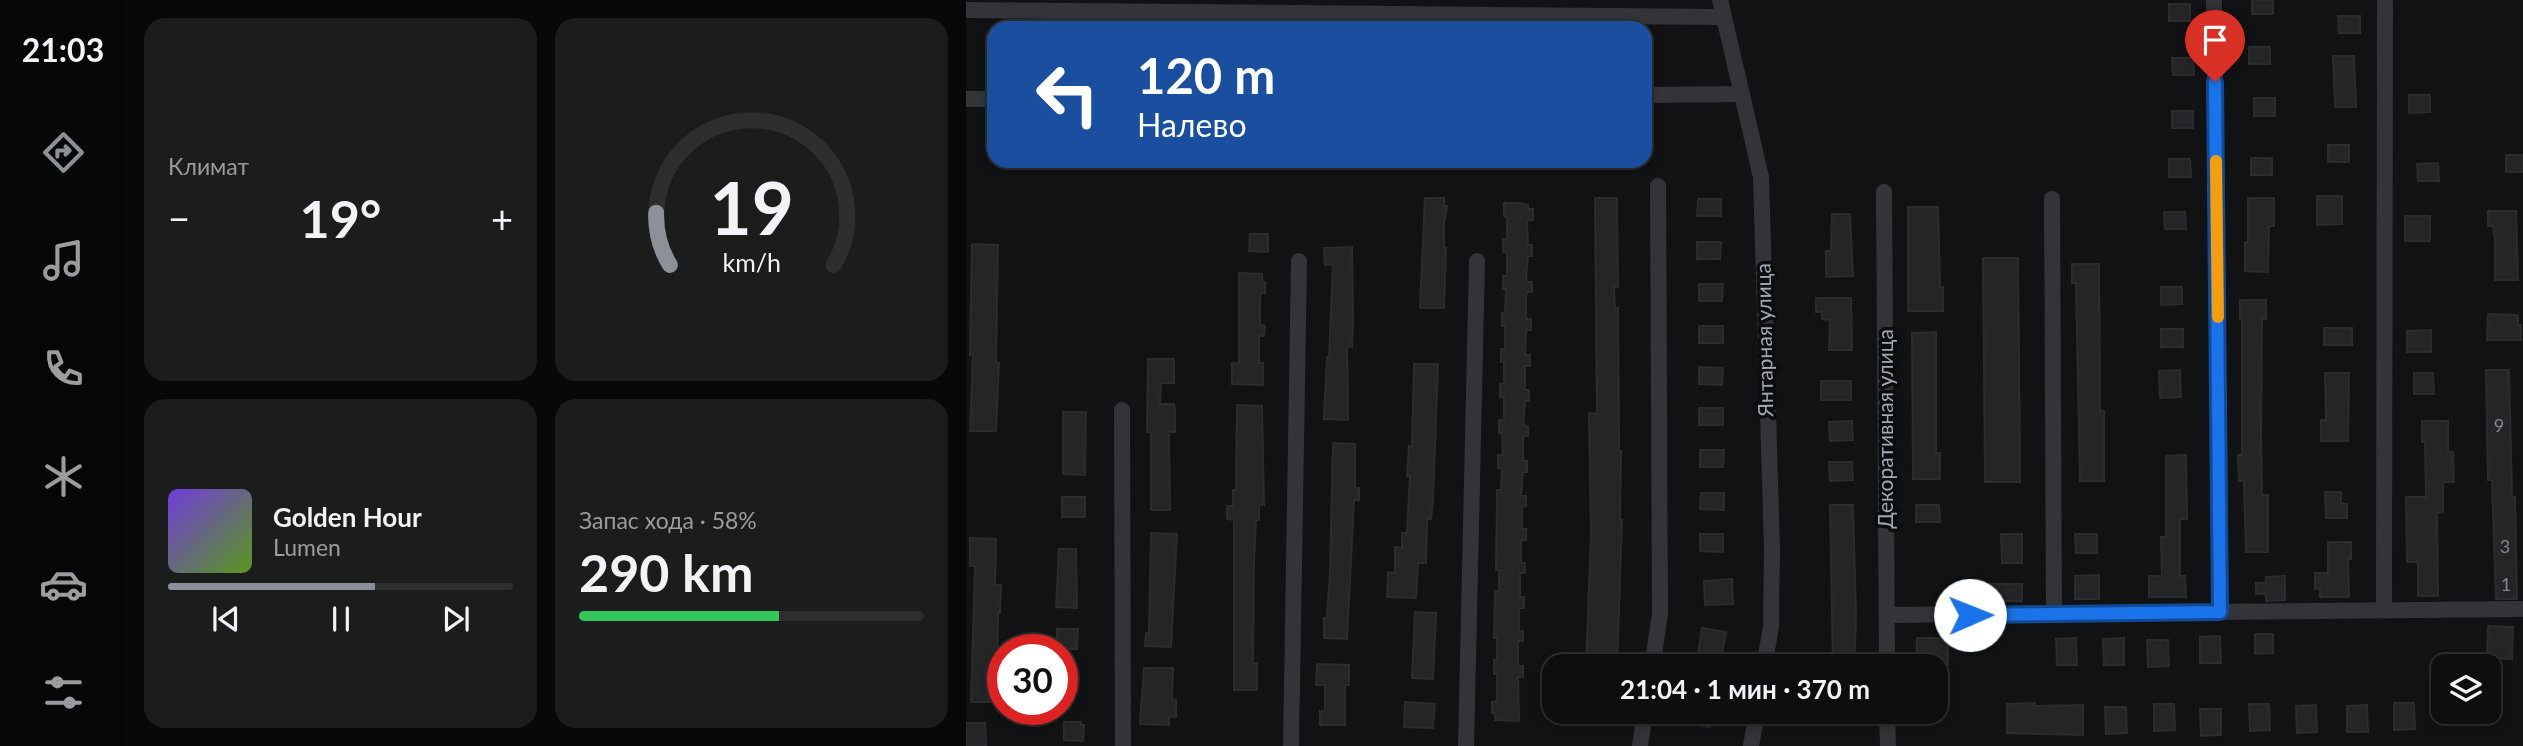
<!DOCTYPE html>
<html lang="ru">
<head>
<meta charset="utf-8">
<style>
	:root { --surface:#0d0e0e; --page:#1b1c1c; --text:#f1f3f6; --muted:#9a9c9e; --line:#2d2e2e; --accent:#8c9099 }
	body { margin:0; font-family:Lato,sans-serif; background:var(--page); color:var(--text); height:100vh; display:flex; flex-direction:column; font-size:26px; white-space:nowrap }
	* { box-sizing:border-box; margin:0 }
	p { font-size:23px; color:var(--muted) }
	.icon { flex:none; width:38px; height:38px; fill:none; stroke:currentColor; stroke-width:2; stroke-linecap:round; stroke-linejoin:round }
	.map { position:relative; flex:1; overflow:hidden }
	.drawer { display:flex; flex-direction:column; gap:18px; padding:18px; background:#070808; width:840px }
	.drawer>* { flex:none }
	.guide { position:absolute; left:21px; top:21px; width:665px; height:147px; border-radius:21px; box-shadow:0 4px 10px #0003,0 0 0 2px var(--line); background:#1a4fa0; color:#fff; overflow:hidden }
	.fabs { position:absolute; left:1465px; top:654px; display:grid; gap:14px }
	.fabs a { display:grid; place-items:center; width:70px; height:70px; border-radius:14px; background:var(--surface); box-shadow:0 4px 10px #0003,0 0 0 2px var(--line); font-size:35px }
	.speed { position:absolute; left:21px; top:634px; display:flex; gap:14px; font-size:35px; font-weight:700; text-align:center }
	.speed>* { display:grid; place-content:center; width:91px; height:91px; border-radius:50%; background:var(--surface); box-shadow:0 4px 10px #0003,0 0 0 2px var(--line); line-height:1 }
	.speed .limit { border:10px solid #d22; background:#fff; color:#111 }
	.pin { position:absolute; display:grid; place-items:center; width:60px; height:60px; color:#fff; margin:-72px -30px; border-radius:50% 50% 50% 0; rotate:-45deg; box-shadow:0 0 7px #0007 }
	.pin .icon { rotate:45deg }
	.me { position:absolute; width:77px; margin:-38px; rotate:89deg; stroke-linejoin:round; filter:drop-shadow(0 0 5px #0008) }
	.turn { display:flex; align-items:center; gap:24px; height:147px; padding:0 35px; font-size:32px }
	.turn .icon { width:91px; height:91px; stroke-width:2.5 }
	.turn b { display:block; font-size:49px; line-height:60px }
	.big { font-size:52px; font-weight:700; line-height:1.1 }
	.drawer .card { flex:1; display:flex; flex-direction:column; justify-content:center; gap:10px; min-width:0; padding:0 24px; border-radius:21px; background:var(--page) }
	.drawer .dial { align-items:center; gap:0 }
	.dial svg { height:182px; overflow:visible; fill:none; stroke:var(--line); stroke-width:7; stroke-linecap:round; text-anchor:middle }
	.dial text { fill:var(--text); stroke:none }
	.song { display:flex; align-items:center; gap:21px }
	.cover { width:84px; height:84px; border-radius:10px; background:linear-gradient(135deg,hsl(260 70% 55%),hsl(90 70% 35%)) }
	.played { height:7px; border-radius:4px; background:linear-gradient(90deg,var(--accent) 60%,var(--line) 60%) }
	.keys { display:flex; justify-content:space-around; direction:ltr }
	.heat { display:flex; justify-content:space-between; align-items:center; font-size:38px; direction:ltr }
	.charge { height:10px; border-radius:5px; background:linear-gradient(90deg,#34c759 58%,var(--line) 0) }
	.drawer .tiles { flex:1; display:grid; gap:18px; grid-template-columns:repeat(2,1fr) }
	.trip { position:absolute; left:576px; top:654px; width:406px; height:70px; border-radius:21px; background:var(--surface); box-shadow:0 4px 10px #0003,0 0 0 2px var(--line); font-weight:700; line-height:70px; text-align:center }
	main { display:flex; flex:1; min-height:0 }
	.dock { display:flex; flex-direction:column; width:126px; justify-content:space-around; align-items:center; background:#050606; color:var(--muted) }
	.dock .icon { width:49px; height:49px }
	.dock .current { color:var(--accent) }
	.dock b { font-size:32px; color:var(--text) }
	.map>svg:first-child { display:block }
	.building { fill:#242527; stroke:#2b2c2f; stroke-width:2 }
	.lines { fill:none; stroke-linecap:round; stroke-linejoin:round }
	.minor { stroke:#323438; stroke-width:16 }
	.route-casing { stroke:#114b97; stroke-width:18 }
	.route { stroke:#1a73e8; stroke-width:12 }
	.slow { stroke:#f59e0b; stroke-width:12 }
	.labels { text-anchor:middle; stroke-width:7; stroke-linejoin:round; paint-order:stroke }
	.number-label { font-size:18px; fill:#828790 }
	.street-label { font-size:21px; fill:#a2a9b4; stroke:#0c0d0e }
</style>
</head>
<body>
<main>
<nav class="dock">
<b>21:03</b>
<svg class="icon current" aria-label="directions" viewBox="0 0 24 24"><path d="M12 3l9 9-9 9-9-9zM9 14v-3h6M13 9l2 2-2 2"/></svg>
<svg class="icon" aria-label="music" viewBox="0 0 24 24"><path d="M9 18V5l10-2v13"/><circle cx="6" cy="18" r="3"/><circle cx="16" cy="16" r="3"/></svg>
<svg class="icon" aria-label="phone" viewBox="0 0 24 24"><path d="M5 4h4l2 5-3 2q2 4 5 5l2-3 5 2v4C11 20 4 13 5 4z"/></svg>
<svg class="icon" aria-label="climate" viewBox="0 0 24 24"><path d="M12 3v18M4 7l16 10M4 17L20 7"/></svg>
<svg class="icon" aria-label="car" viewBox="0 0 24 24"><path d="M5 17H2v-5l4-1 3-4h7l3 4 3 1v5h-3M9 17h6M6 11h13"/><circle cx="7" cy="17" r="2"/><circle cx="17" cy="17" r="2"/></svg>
<svg class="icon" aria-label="filters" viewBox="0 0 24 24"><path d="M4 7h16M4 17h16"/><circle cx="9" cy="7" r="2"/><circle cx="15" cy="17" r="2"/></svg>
</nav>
<section class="drawer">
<div class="tiles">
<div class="card"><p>Климат</p>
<div class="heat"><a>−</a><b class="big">19°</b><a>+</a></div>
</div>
<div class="card dial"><svg viewBox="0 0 100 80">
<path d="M14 69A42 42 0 1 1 86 69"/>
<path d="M14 69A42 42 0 0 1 8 46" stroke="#8c9099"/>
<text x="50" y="56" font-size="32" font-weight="700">19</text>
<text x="50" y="72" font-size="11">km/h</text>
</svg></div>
<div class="card">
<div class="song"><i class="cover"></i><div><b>Golden Hour</b><p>Lumen</p></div></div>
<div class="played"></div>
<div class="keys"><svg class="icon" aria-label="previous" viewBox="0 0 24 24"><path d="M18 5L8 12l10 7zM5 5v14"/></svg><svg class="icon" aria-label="pause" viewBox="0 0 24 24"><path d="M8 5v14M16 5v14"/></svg><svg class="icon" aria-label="next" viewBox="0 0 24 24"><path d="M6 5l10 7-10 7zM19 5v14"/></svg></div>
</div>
<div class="card"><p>Запас хода · 58%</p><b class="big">290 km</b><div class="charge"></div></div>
</div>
</section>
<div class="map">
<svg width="1557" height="746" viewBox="0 0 1557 746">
	<rect width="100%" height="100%" fill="#111213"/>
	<!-- building -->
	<g class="building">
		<rect x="1286" y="0" width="21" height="14"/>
		<rect x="1203" y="4" width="21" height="17"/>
		<path d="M1372,16H1394V33H1373Z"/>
		<rect x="1283" y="47" width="21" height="17"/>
		<path d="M1367,56H1388L1390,107H1369Z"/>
		<path d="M1206,58H1227L1228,75H1207Z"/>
		<path d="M1443,95H1464V112L1443,113Z"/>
		<rect x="1288" y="98" width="21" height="18"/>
		<rect x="1206" y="111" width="21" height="17"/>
		<rect x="1362" y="145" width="21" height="17"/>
		<rect x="1540" y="155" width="17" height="17"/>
		<rect x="1285" y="158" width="21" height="17"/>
		<path d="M1203,159H1224L1225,177H1203Z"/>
		<path d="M1472,163L1473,181H1452L1451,164Z"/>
		<path d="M1351,196H1376V224L1351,225Z"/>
		<path d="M459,198H478V206H481L478,224V248H480L478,308H454Z"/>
		<path d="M629,198H651L652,287H648L649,308H652L653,451H655L654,520H656L651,667H620L625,535L623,413L631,414Z"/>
		<path d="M1282,198H1308V226H1303L1302,272L1279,271V242H1282Z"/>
		<path d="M732,199H755V216H731Z"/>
		<path d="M538,203H554L562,205V209H567V220H562L561,224L562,245H566V256H562L560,277L561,282H566V292H561L560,296V319H565V330H560V334L559,355H564V366H559V390H563V401H559L557,425L562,426V436H557V461H561V472H557L555,496H560V506L556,507V529H560V540H555V563H559V573H554V597H558V608H553V631H557V641H552V666H557V677H552L553,721L529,720V713H526V702H530L531,698V674H528V660H531V638H528L529,591H533V570H530L531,490H535L536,468H532V455H537L536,433H533V420H538V397H534V384H538V362H535V349H539V326H536V313H539L540,289H537V276H541V253L537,252V239H541V217L538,216Z"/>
		<path d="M942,207H972L974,287H977V311H942Z"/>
		<path d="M1522,211H1550L1552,280H1529V241L1527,226H1522Z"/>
		<path d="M1198,212H1219L1220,229H1199Z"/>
		<path d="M866,214H884L887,276L860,277V251H865Z"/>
		<rect x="1439" y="216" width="25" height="25"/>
		<path d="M284,234H302V252L283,251Z"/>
		<path d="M731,242H755L754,259H731Z"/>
		<path d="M6,244L32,245L30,363H33L30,431H4L7,355H4Z"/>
		<path d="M386,247L387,321L386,347L381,346L382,420L358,419L361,357H363L367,265H359L358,248Z"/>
		<path d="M1017,258H1052L1054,482H1019Z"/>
		<path d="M1106,264H1133L1134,411H1138V481H1114L1110,283H1106Z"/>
		<path d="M273,273L296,274V281L299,282V293H295L294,302V325L299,326L298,336H293V363H297V385L266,384V363H273Z"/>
		<path d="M733,284H757L756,301H733Z"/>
		<path d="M1195,287H1216V304L1195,305Z"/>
		<path d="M850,298H885L886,350H863L864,320L856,319V312H850Z"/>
		<path d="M1274,300H1300V319H1296L1295,437L1296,495H1302V552H1280L1278,481H1273L1272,455H1276V319H1274Z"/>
		<path d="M1522,314L1552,315V325H1555V340H1521Z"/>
		<rect x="733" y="326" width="24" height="17"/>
		<rect x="1358" y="328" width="28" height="17"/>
		<rect x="1195" y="329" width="22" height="18"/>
		<path d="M1465,330V352H1441V331Z"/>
		<path d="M970,332V453H974V479H947L946,333Z"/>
		<path d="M182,359H208V383H195L194,404H208L209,409V432H203L204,510H185V432H181Z"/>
		<path d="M448,364H472L467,499L465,519H461L460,563H452L450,598L421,597L422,572L429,573V547L436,548V533H441L444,476H441L443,446L446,447Z"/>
		<path d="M733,367L757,368L756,385L733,384Z"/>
		<path d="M1214,370L1215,397L1194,398L1193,371Z"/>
		<path d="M1520,370H1543L1546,497H1549L1551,599H1530L1526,480H1522Z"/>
		<path d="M1359,373H1383L1382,441H1355V420H1360Z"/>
		<path d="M1448,373H1467L1468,394H1448Z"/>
		<rect x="855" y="381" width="30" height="19"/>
		<path d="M271,405L296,406L298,505H293V520H290L288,562L287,663H291V690H268V520L261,519V506H267V490H270Z"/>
		<rect x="733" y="408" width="24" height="17"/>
		<path d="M97,412H120L119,475L97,474Z"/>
		<path d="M886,421L887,440L864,441L863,422Z"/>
		<path d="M1456,421H1482V452H1487L1488,482H1477V512L1471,513L1472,596H1452V562H1441L1440,497H1460L1459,442H1456Z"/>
		<path d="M367,443L389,444V488H393V500H388L381,639L358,638V618H361L364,573Z"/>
		<path d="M734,450H758L757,467H734Z"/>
		<path d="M1220,455L1221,519H1214V576H1219L1220,597H1183V576H1196L1195,537H1200V456Z"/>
		<path d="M863,462H886L887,480L864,481Z"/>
		<path d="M1359,492H1375V504H1381V518H1360Z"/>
		<path d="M735,493H758V510L734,509Z"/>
		<rect x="96" y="497" width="23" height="20"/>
		<path d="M864,505H887L890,616L888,667H867Z"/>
		<path d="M950,505H973L974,522H950Z"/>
		<path d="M185,533L211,534L205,647L179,646L180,633H183Z"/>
		<path d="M734,534H757V552L734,551Z"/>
		<path d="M1035,534H1056V563H1036Z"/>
		<path d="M1109,534H1131V553H1110Z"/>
		<path d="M4,538L30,539L29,585H35L34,613H32L31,702H5L9,566H4Z"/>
		<path d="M1362,542H1385V559H1382L1383,597H1354V588L1349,589V573H1362Z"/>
		<path d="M93,549H110L111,608L90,607Z"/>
		<path d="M1133,575V599H1109V576Z"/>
		<path d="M1319,576V600L1300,601V594H1290V583H1300V577Z"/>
		<path d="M766,579L767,604L739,605L738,581Z"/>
		<rect x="1023" y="584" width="33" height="17"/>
		<path d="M449,612L470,613L467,679L446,678Z"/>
		<path d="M1522,626L1547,627L1546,659L1521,658Z"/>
		<path d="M736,628L760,632L754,667H730Z"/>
		<path d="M91,629H112L111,649H91Z"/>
		<path d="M1289,634H1307V653L1289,654Z"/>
		<path d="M1254,636L1255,663H1234V637Z"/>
		<path d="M951,638H982V664H950Z"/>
		<path d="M1110,638L1111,665H1091L1090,639Z"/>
		<path d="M1158,638V665H1138L1137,639Z"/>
		<path d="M1181,640H1202L1203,666L1182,667Z"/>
		<path d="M351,664L383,665V685H379V725H354V711H359V685H350Z"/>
		<path d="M178,668H207L206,699L210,700V717H203V725L174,724Z"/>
		<path d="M439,702L469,704L467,728L438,727Z"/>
		<path d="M1069,703V706L1117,705V735L1041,733V704Z"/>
		<path d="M1428,703H1448L1449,729L1428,730Z"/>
		<path d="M1188,704H1208L1209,730L1188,731Z"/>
		<path d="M1283,704H1303L1304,730L1284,731Z"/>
		<path d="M1350,705L1351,732L1331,733L1330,706Z"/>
		<path d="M1401,705L1402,732H1381V706Z"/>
		<path d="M1139,707H1160L1161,733L1140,734Z"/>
		<path d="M1234,709H1255V735L1235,736Z"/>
		<path d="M723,712H747L744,727L721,724Z"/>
		<path d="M98,722H115V725H118L117,741L98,740Z"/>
		<path d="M0,723H19L20,746H0Z"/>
	</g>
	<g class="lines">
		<!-- minor -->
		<g class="minor">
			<path d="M754,0L795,177L806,548L805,627L798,667"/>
			<path d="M1248,0L1254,612"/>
			<path d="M0,10L758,17"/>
			<path d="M679,95L776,94"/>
			<path d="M0,99H28"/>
			<path d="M918,192L921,667"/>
			<path d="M1086,199L1088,614"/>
			<path d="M156,410L157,746"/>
			<path d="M1418,610L1419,0"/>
			<path d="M921,615L1557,609"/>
			<path d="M686,667L694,614L692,186"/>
			<path d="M921,712L922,746"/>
			<path d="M325,746L333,261"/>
			<path d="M500,746L511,261"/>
			<path d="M674,746L679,712"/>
			<path d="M785,746L791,712"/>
		</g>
	</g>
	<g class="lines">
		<defs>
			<path id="route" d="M1004,615L1254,612L1249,82"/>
		</defs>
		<!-- route casing -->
		<use href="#route" class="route-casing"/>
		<!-- route -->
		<use href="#route" class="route"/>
		<!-- slow -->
		<path class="slow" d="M1250,161L1252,317"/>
	</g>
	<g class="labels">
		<!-- number labels -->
		<g class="number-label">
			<text x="1533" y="432">9</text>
			<text x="1539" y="553">3</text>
			<text x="1540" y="591">1</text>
		</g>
		<!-- street labels -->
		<g class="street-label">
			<text transform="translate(799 340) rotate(-91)" y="7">Янтарная улица</text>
			<text transform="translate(920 429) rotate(-90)" y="7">Декоративная улица</text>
		</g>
	</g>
</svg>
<div class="fabs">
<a><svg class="icon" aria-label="layers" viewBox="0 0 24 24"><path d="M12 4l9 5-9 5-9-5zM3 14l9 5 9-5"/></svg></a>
</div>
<div class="speed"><div class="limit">30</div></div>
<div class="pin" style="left:1249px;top:82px;background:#d93025"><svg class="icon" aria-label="arrive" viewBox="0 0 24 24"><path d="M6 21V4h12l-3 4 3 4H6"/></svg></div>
<svg class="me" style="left:1004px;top:615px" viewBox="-20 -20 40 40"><circle r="19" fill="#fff"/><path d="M0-13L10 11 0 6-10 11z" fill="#1a73e8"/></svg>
<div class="trip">21:04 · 1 мин · 370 m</div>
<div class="guide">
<div class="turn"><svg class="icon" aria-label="left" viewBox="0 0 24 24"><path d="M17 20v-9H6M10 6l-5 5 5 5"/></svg><div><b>120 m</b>Налево</div></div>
</div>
</div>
</main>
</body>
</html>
